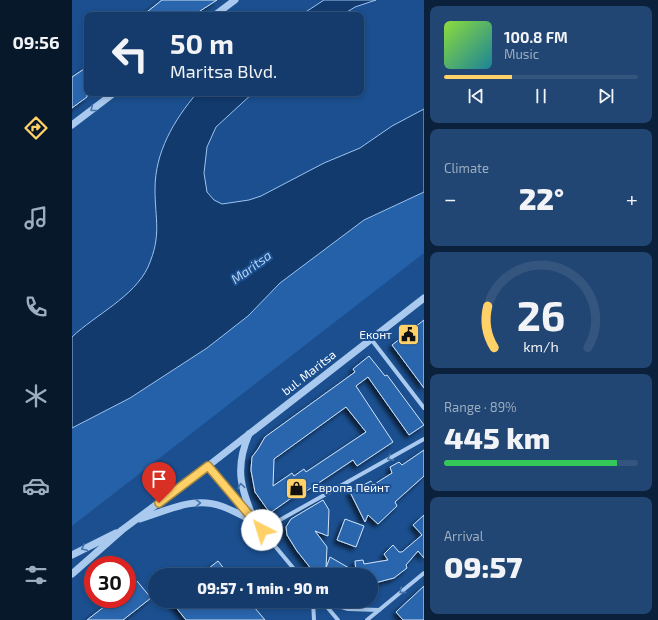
<!DOCTYPE html>
<html lang="en">
<head>
<meta charset="utf-8">
<style>
	:root { --surface:#143b6b; --page:#214673; --text:#f1f3f6; --muted:#9dadc1; --line:#33557e; --accent:#ffd166 }
	body { margin:0; font-family:"Exo 2",sans-serif; background:var(--page); color:var(--text); height:100vh; display:flex; flex-direction:column; font-size:15px; white-space:nowrap }
	* { box-sizing:border-box; margin:0 }
	p { font-size:13px; color:var(--muted) }
	.icon { flex:none; width:22px; height:22px; fill:none; stroke:currentColor; stroke-width:2; stroke-linecap:round; stroke-linejoin:round }
	.map { position:relative; flex:1; overflow:hidden }
	.panel { display:flex; flex-direction:column; gap:6px; padding:6px; background:#0b203b; width:234px }
	.panel>* { flex:none }
	.top-card { position:absolute; left:12px; top:12px; width:280px; height:84px; border-radius:8px; box-shadow:0 2px 6px #0003,0 0 0 1px var(--line); background:#143b6b; color:var(--text); overflow:hidden }
	.speed { position:absolute; left:12px; top:556px; display:flex; gap:8px; font-size:20px; font-weight:700; text-align:center }
	.speed>* { display:grid; place-content:center; width:52px; height:52px; border-radius:50%; background:var(--surface); box-shadow:0 2px 6px #0003,0 0 0 1px var(--line); line-height:1 }
	.speed .limit { border:6px solid #d22; background:#fff; color:#111 }
	.pin { position:absolute; display:grid; place-items:center; width:34px; height:34px; color:#fff; margin:-41px -17px; border-radius:50% 50% 50% 0; rotate:-45deg; box-shadow:0 0 4px #0007 }
	.pin .icon { rotate:45deg }
	.me { position:absolute; width:44px; margin:-22px; rotate:320deg; stroke-linejoin:round; filter:drop-shadow(0 0 3px #0008) }
	.turn { display:flex; align-items:center; gap:14px; height:84px; padding:0 20px; font-size:18px }
	.turn .icon { width:52px; height:52px; stroke-width:2.5 }
	.turn b { display:block; font-size:28px; line-height:34px }
	.big { font-size:30px; font-weight:800; line-height:1.1 }
	.panel .card { flex:1; display:flex; flex-direction:column; justify-content:center; gap:6px; min-width:0; padding:0 14px; border-radius:8px; background:var(--page) }
	.panel .dial { align-items:center; gap:0 }
	.dial svg { height:104px; overflow:visible; fill:none; stroke:var(--line); stroke-width:7; stroke-linecap:round; text-anchor:middle }
	.dial text { fill:var(--text); stroke:none }
	.song { display:flex; align-items:center; gap:12px }
	.cover { width:48px; height:48px; border-radius:6px; background:linear-gradient(135deg,hsl(90 70% 55%),hsl(190 70% 35%)) }
	.played { height:4px; border-radius:2px; background:linear-gradient(90deg,var(--accent) 35%,var(--line) 35%) }
	.keys { display:flex; justify-content:space-around; direction:ltr }
	.heat { display:flex; justify-content:space-between; align-items:center; font-size:22px; direction:ltr }
	.charge { height:6px; border-radius:3px; background:linear-gradient(90deg,#34c759 89%,var(--line) 0) }
	.trip { position:absolute; left:76px; top:568px; width:230px; height:40px; border-radius:20px; background:var(--surface); box-shadow:0 2px 6px #0003,0 0 0 1px var(--line); font-weight:800; line-height:40px; text-align:center }
	main { display:flex; flex:1; min-height:0 }
	.menu { display:flex; flex-direction:column; width:72px; justify-content:space-around; align-items:center; background:#08182b; color:var(--muted) }
	.menu .icon { width:28px; height:28px }
	.menu .selected { color:var(--accent) }
	.menu b { font-size:18px; color:var(--text) }
	.map>svg:first-child { display:block }
	.green { fill:#2461a8 }
	.water { fill:#123a6d; stroke:#9cc4f0 }
	.building { fill:#2a66ad; stroke:#cfe3fa; fill-rule:evenodd; filter:url(#shadow) }
	.lines { fill:none; stroke-linecap:round; stroke-linejoin:round }
	.minor { stroke:#a9c9ee; stroke-width:4 }
	.tertiary { stroke:#a9c9ee; stroke-width:7 }
	.oneway { stroke:#4674ac }
	.route-casing { stroke:#a68842; stroke-width:10 }
	.route { stroke:#ffd166; stroke-width:7 }
	.labels { text-anchor:middle; stroke-width:4; stroke-linejoin:round; paint-order:stroke }
	.poi-label { font-size:12px; fill:#fff; stroke:#1b4f8f; text-anchor:end }
	.street-label { font-size:12px; fill:#fff; stroke:#1b4f8f }
	.water-label { font-size:13px; font-style:italic; fill:#b5d3f5; stroke:#1b4f8f }
</style>
</head>
<body>
<main>
<nav class="menu">
<b>09:56</b>
<svg class="icon selected" aria-label="directions" viewBox="0 0 24 24"><path d="M12 3l9 9-9 9-9-9zM9 14v-3h6M13 9l2 2-2 2"/></svg>
<svg class="icon" aria-label="music" viewBox="0 0 24 24"><path d="M9 18V5l10-2v13"/><circle cx="6" cy="18" r="3"/><circle cx="16" cy="16" r="3"/></svg>
<svg class="icon" aria-label="phone" viewBox="0 0 24 24"><path d="M5 4h4l2 5-3 2q2 4 5 5l2-3 5 2v4C11 20 4 13 5 4z"/></svg>
<svg class="icon" aria-label="climate" viewBox="0 0 24 24"><path d="M12 3v18M4 7l16 10M4 17L20 7"/></svg>
<svg class="icon" aria-label="car" viewBox="0 0 24 24"><path d="M5 17H2v-5l4-1 3-4h7l3 4 3 1v5h-3M9 17h6M6 11h13"/><circle cx="7" cy="17" r="2"/><circle cx="17" cy="17" r="2"/></svg>
<svg class="icon" aria-label="filters" viewBox="0 0 24 24"><path d="M4 7h16M4 17h16"/><circle cx="9" cy="7" r="2"/><circle cx="15" cy="17" r="2"/></svg>
</nav>
<div class="map">
<svg width="352" height="620" viewBox="0 0 352 620">
	<defs>
		<filter id="shadow"><feDropShadow dx="-3.5" dy="3.5" stdDeviation="2" flood-color="#0009"/></filter>
	</defs>
	<rect width="100%" height="100%" fill="#1b4f8f"/>
	<!-- green -->
	<path class="green" d="M352,192V253L0,526V428L58,398L152,335L176,316L208,283L292,220Z"/>
	<!-- water -->
	<g class="water">
		<path d="M252,0H304L283,7L270,15H229Z"/>
		<path d="M125,93H181L144,127L135,147L132,173L135,192L142,200L150,204L177,200L189,196L252,163L288,148L320,126L352,109V192L292,220L208,283L176,316L135,348L58,398L0,428V337C23,315 62,297 76,267C90,235 83,220 83,189C83,152 102,120 125,93Z"/>
	</g>
	<!-- building -->
	<g class="building">
		<path d="M90,0H145L122,15H71Z"/>
		<path d="M15,67V97L0,108V77Z"/>
		<path d="M352,320V388L320,345Z"/>
		<path d="M297,356L313,376L315,375L352,425L337,435L296,377L284,386L321,442L285,466L281,460L233,492L235,487L198,513L183,492L179,470L180,457L186,449L193,437L283,372L281,369ZM274,407L294,432L234,472L232,469L222,476L220,473L201,486L202,459Z"/>
		<path d="M352,450V476L323,502L325,506L306,524L296,515L293,522L278,492L299,481L301,485L320,473L318,467L327,462L330,465Z"/>
		<path d="M251,500L257,510L256,536L243,531L255,547L254,568L258,557L284,572L283,561L291,560L292,564L316,560L312,554L321,545L327,552H330L350,535L341,525L352,515V558L346,551L334,565L335,568L322,578L299,584V575H244L225,551L215,535L214,527L219,519Z"/>
		<path d="M273,519L292,526L284,547L265,540Z"/>
		<path d="M146,561L157,575H128Z"/>
		<path d="M65,581L79,598L51,620H15L42,599H55V589Z"/>
		<path d="M352,586V620H331L324,612Z"/>
		<path d="M99,601H177L193,620H114Z"/>
	</g>
	<g class="lines">
		<!-- minor -->
		<g class="minor">
			<path d="M299,339L352,408"/>
			<path d="M136,466L178,516"/>
			<path d="M183,522L227,575"/>
			<path d="M190,530L352,439"/>
			<path d="M241,601L242,620"/>
			<path d="M250,601L276,609L307,610"/>
			<path d="M250,601L266,620"/>
			<path d="M295,620L352,573"/>
		</g>
		<!-- tertiary -->
		<g class="tertiary">
			<path d="M143,15L163,0"/>
			<path d="M0,125L42,93"/>
			<path d="M177,434C162,469 169,489 183,522"/>
			<path d="M68,519C94,511 122,496 149,506C161,510 172,517 183,522"/>
			<path d="M0,555L44,533"/>
			<path d="M0,574L50,530L136,466L352,298"/>
		</g>
	</g>
	<!-- one-way arrows -->
	<defs><path id="oneway-chevron" d="M-2-3.5L2.5 0L-2 3.5" fill="none" stroke-width="1.6" stroke-linecap="round" stroke-linejoin="round"/></defs>
	<g class="oneway">
		<use href="#oneway-chevron" transform="translate(21 109) rotate(142)"/>
		<use href="#oneway-chevron" transform="translate(318 458) rotate(151)"/>
		<use href="#oneway-chevron" transform="translate(169 486) rotate(-99)"/>
		<use href="#oneway-chevron" transform="translate(126 503) rotate(-2)"/>
		<use href="#oneway-chevron" transform="translate(12 548) rotate(155)"/>
		<use href="#oneway-chevron" transform="translate(330 591) rotate(140)"/>
	</g>
	<g class="lines">
		<defs>
			<path id="route" d="M87,503L136,466L190,530"/>
		</defs>
		<!-- route casing -->
		<use href="#route" class="route-casing"/>
		<!-- route -->
		<use href="#route" class="route"/>
	</g>
	<!-- icons -->
	<defs>
		<symbol id="civic-square" viewBox="-11 -11 22 22"><rect x="-9" y="-9" width="18" height="18" rx="4" fill="#ffd166" stroke="#1b4f8f"/><path d="M-.6-6.5H3V-4.5H.6V-3L4-1V1h2V6H-6V1h2V-1L-.6-3ZM-1.2 2.5V6h2.4V2.5Z" fill="#111"/></symbol>
		<symbol id="shop-square" viewBox="-11 -11 22 22"><rect x="-9" y="-9" width="18" height="18" rx="4" fill="#ffd166" stroke="#1b4f8f"/><path d="M-5-2.5h2.3a2.7 3.5 0 0 1 5.4 0H5L5.5 6h-11ZM-1.5-2.5h3a1.5 2.3 0 0 0-3 0Z" fill="#111"/></symbol>
	</defs>
	<g fill-rule="evenodd">
		<use href="#civic-square" x="324" y="322" width="25" height="25"/>
		<use href="#shop-square" x="212" y="476" width="25" height="25"/>
	</g>
	<g class="labels">
		<!-- poi labels -->
		<g class="poi-label">
			<text x="320" y="339">Еконт</text>
			<text x="240" y="492" text-anchor="start">Европа Пейнт</text>
		</g>
		<!-- street labels -->
		<g class="street-label">
			<text transform="translate(237 373) rotate(-38)" y="4">bul. Maritsa</text>
		</g>
		<!-- water labels -->
		<g class="water-label">
			<text transform="translate(179 267) rotate(-36)" y="5">Maritsa</text>
		</g>
	</g>
</svg>
<div class="speed"><div class="limit">30</div></div>
<div class="pin" style="left:87px;top:503px;background:#d93025"><svg class="icon" aria-label="arrive" viewBox="0 0 24 24"><path d="M6 21V4h12l-3 4 3 4H6"/></svg></div>
<svg class="me" style="left:190px;top:530px" viewBox="-20 -20 40 40"><circle r="19" fill="#fff"/><path d="M0-13L10 11 0 6-10 11z" fill="#ffd166"/></svg>
<div class="trip">09:57 · 1 min · 90 m</div>
<div class="top-card">
<div class="turn"><svg class="icon" aria-label="left" viewBox="0 0 24 24"><path d="M17 20v-9H6M10 6l-5 5 5 5"/></svg><div><b>50 m</b>Maritsa Blvd.</div></div>
</div>
</div>
<section class="panel">
<div class="card">
<div class="song"><i class="cover"></i><div><b>100.8 FM</b><p>Music</p></div></div>
<div class="played"></div>
<div class="keys"><svg class="icon" aria-label="previous" viewBox="0 0 24 24"><path d="M18 5L8 12l10 7zM5 5v14"/></svg><svg class="icon" aria-label="pause" viewBox="0 0 24 24"><path d="M8 5v14M16 5v14"/></svg><svg class="icon" aria-label="next" viewBox="0 0 24 24"><path d="M6 5l10 7-10 7zM19 5v14"/></svg></div>
</div>
<div class="card"><p>Climate</p>
<div class="heat"><a>−</a><b class="big">22°</b><a>+</a></div>
</div>
<div class="card dial"><svg viewBox="0 0 100 80">
<path d="M14 69A42 42 0 1 1 86 69"/>
<path d="M14 69A42 42 0 0 1 9 37" stroke="#ffd166"/>
<text x="50" y="56" font-size="32" font-weight="700">26</text>
<text x="50" y="72" font-size="11">km/h</text>
</svg></div>
<div class="card"><p>Range · 89%</p><b class="big">445 km</b><div class="charge"></div></div>
<div class="card"><p>Arrival</p><b class="big">09:57</b></div>
</section>
</main>
</body>
</html>
